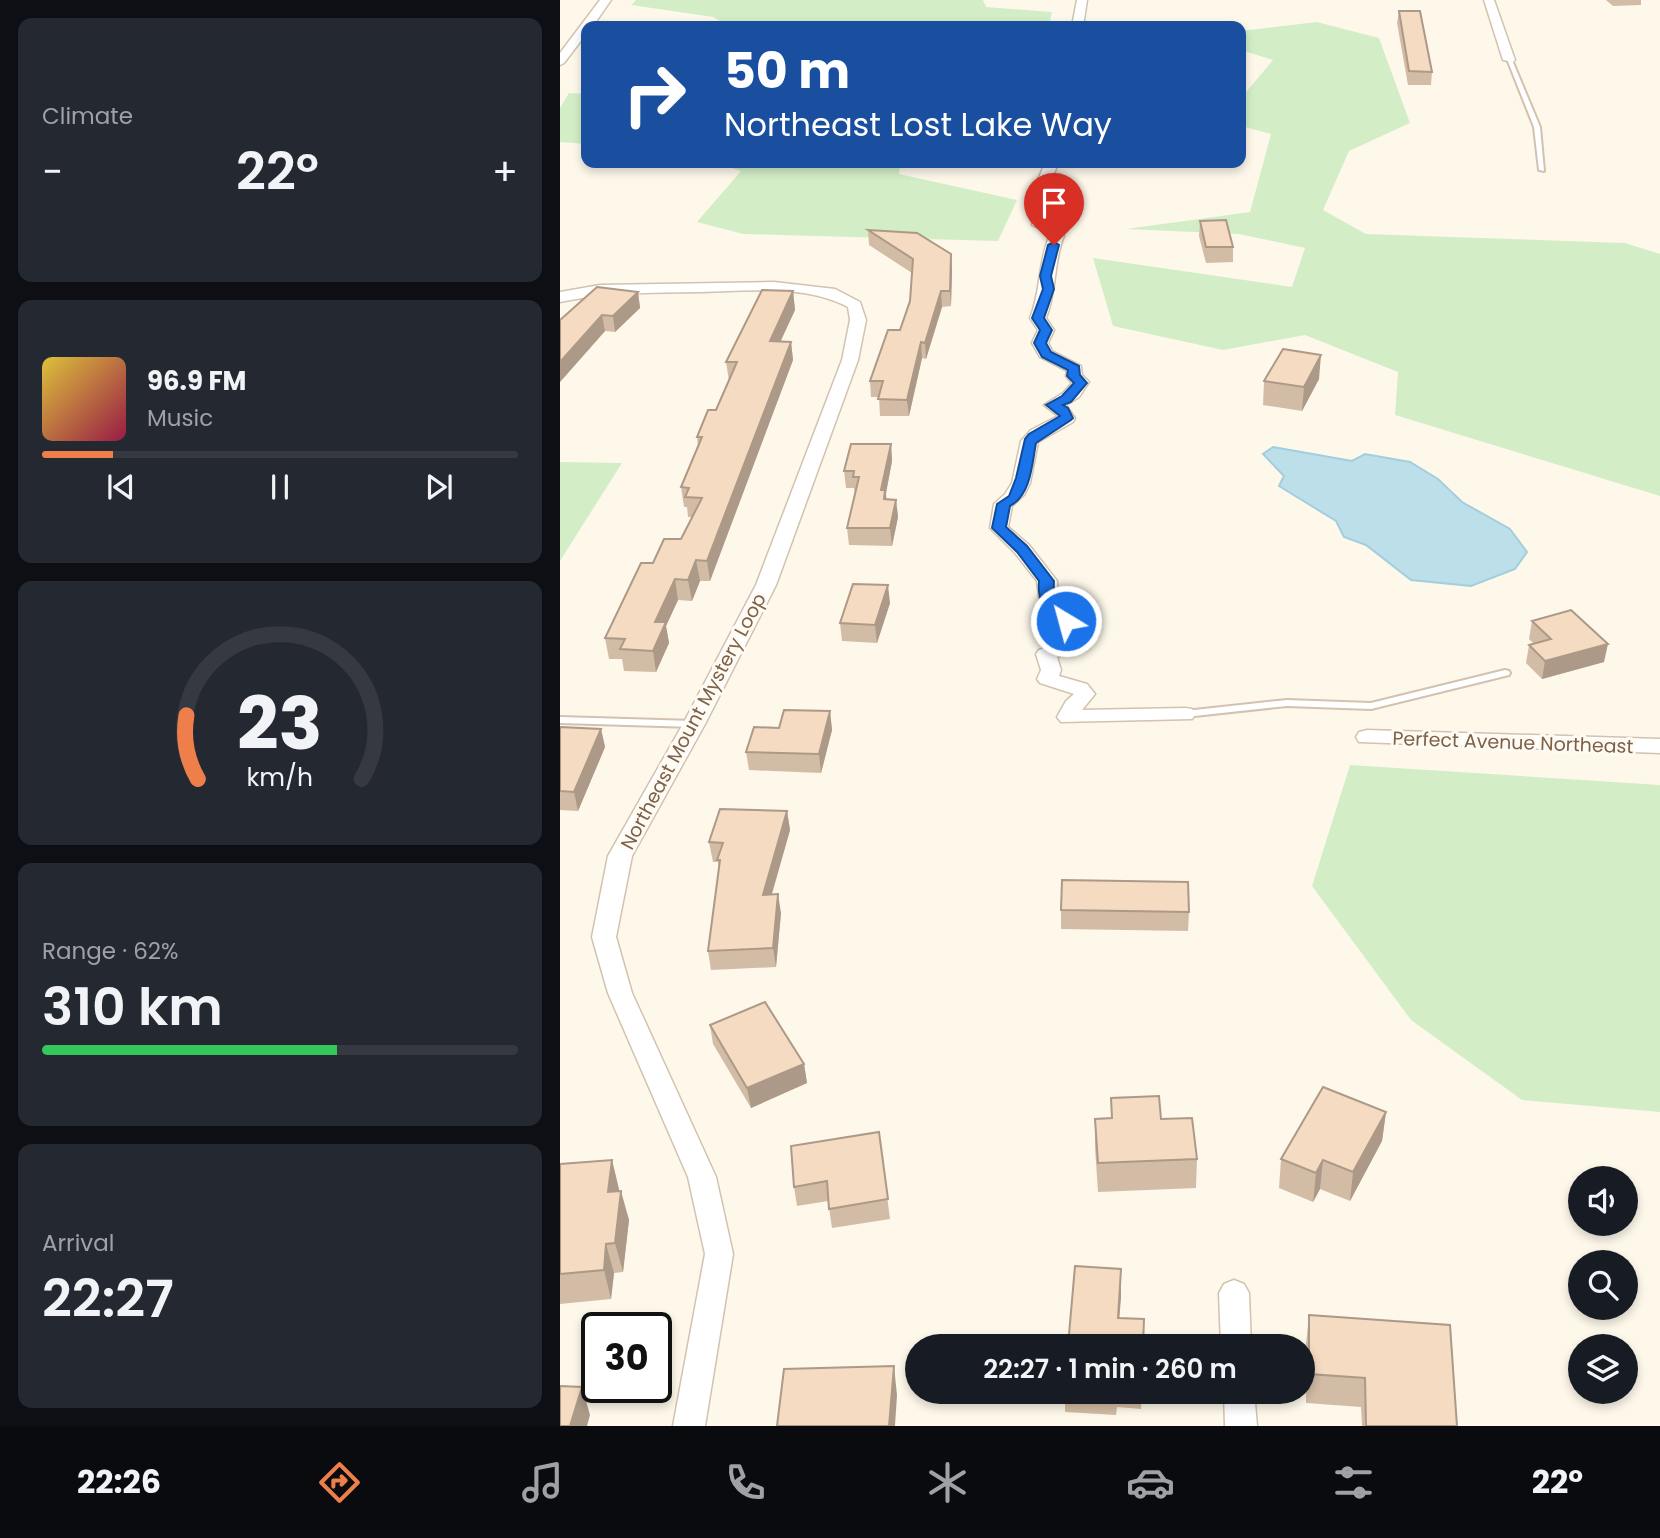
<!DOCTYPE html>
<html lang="en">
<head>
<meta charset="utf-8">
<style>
	:root { --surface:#171b24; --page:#242831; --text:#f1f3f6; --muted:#9ea1a6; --line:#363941; --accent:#ee7f4a }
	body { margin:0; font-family:Poppins,sans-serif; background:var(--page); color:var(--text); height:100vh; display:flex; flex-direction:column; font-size:26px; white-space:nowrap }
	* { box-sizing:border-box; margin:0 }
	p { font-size:23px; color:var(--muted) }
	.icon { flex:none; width:38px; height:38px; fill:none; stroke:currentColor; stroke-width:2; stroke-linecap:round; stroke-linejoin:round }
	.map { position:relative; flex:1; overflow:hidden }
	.panel { display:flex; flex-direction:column; gap:18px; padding:18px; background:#0d0f14; width:560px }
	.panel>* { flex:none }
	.guide { position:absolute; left:21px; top:21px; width:665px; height:147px; border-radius:14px; box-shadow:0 4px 10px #0003; background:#1a4fa0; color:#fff; overflow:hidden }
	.controls { position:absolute; left:1008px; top:1166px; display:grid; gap:14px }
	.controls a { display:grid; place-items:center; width:70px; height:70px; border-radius:50%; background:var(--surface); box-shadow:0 4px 10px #0003; font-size:35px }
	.speed { position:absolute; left:21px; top:1312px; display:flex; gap:14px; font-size:35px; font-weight:700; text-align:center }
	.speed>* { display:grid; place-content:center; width:91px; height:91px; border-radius:50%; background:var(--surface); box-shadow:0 4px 10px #0003; line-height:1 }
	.speed .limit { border:4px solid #111; border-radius:10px; background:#fff; color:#111 }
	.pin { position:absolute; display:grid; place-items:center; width:60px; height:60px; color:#fff; margin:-72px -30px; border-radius:50% 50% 50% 0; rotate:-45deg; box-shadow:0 0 7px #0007 }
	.pin .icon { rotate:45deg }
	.me { position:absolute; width:77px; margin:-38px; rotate:323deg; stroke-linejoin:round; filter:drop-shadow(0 0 5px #0008) }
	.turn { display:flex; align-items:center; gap:24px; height:147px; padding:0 28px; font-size:32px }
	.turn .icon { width:91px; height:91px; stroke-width:2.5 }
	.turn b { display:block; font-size:49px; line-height:60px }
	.big { font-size:52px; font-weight:600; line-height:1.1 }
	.panel .widget { flex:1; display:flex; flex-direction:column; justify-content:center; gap:10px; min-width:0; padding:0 24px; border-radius:14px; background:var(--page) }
	.panel .dial { align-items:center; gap:0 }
	.dial svg { height:182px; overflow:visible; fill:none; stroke:var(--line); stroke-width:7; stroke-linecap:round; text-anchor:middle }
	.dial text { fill:var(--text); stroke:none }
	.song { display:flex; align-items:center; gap:21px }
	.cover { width:84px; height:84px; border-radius:10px; background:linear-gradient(135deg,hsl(50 70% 55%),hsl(340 70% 35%)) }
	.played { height:7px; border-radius:4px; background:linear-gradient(90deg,var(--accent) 15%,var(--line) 15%) }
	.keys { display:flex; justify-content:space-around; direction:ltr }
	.heat { display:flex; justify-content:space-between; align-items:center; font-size:38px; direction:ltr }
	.charge { height:10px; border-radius:5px; background:linear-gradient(90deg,#34c759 62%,var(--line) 0) }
	.trip { position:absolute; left:345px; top:1334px; width:410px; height:70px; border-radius:35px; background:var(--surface); box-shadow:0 4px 10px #0003; font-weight:600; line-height:70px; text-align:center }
	.menu { display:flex; height:112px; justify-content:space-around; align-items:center; background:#090b0e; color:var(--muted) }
	.menu .icon { width:49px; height:49px }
	.menu .active { color:var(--accent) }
	.menu b { font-size:32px; color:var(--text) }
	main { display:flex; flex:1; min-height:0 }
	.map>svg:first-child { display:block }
	.green { fill:#d3eec7 }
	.water { fill:#bddfea; stroke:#a2cedd; stroke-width:2 }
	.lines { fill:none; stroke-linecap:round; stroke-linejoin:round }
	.lane-casing { stroke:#d2c2af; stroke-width:4 }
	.street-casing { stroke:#d2c2af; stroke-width:3 }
	.lane { fill:#fff; fill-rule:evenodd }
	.street { fill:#fff; fill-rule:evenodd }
	.wall { fill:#d3bca6 }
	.shaded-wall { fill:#ac9987 }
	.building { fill:#f5dbc1; stroke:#ac9987; stroke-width:2 }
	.route { fill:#1a73e8; stroke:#114b97; stroke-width:2 }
	.labels { text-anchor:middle; stroke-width:6; stroke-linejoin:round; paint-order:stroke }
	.street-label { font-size:19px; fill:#7c614b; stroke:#fffbf3 }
</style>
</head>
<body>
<main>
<section class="panel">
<div class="widget"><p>Climate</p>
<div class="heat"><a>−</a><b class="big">22°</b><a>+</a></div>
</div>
<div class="widget">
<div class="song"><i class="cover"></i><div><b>96.9 FM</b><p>Music</p></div></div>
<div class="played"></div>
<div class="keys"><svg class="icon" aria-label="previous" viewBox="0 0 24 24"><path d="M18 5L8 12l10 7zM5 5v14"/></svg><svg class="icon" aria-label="pause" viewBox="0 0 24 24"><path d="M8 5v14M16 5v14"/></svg><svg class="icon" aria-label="next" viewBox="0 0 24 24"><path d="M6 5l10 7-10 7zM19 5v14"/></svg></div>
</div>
<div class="widget dial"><svg viewBox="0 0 100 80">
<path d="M14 69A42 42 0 1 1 86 69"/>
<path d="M14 69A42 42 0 0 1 9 41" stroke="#ee7f4a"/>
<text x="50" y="56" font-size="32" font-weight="700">23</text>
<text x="50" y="72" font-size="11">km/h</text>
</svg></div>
<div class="widget"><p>Range · 62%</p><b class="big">310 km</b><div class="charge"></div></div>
<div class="widget"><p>Arrival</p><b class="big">22:27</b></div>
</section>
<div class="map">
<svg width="1100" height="1426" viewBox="0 0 1100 1426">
	<rect width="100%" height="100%" fill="#fef8eb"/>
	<!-- green -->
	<g class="green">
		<path d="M76,0H423L426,7L492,12L489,26H169L153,17L71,5Z"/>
		<path d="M757,22L819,38L850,123L789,151L763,210L806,234L1065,243L1100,254V496L835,415L838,372L745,335L663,350L553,326L533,258L732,287L745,248L679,234L566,229L690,212L711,134L681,126V98L713,60L681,50V31Z"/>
		<path d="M9,93L26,94V144L0,142V108Z"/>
		<path d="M155,163H340L339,174L457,200L438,241L183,234L137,222L181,171Z"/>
		<path d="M0,462L62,463L0,561Z"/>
		<path d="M790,765L1100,785V1112L962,1100L851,1020L752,886Z"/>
	</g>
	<!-- water -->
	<path class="water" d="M713,447L792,461L805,454L850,462L878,479L902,502L950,529L967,552L955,569L911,586L851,580L806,545L784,537L776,521L719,486L724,476L703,454Z"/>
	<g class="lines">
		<defs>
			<g id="lane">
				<path d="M947,59L952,60L980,127L984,171L979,170L974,127Z"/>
				<path d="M945,670L949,671L950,673L949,675L811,709L727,706L625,717L620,714L625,711L727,700L811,703Z"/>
				<path d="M0,717L134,721L139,724L134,727L0,723Z"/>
			</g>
			<g id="street">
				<path d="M40,0H51L33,26H26V34L4,63L0,65V53Z"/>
				<path d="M517,0H527L523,26H512Z"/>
				<path d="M924,0H934L955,60L953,62L943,60Z"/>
				<path d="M485,163H498L489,187L486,223L496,225L504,236C493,263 497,291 486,318L494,330L488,343L492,351L521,366L522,375L529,382L519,397L506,405L515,418L513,422L478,442L470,483L464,495L452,506L448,527L469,545L497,581L498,597L521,636L512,652L497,657L501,670L499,676L527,684L535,694L522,710L625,708L632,709L636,714L632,719L501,722L497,717L506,701L514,694L480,683L477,679L481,670L476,654L479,650L497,644L501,636L479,597L477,581L455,553L430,528L434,504L445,494L452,483L461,441L471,430L498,416L484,405L503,393L512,383L506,376L507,371L480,357L472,343L478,330L470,318C481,292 478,263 489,237L483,230L472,225L475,187Z"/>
				<path d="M214,282L275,289L300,302L306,320L298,360L216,585L145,724L72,856L56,937L72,993L156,1177L173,1254L145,1426H113L145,1254L128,1177L48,993L32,937L48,856L123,724L196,585L282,360L290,320L288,307C245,284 187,291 140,292C92,293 47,292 0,302V292L40,285Z"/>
				<path d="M807,730L1100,739V753L799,742L796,737L799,732Z"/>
				<path d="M674,1280L684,1284L689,1293L691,1346H661L659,1293L664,1284Z"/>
				<path d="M664,1391H694L697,1426H665Z"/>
			</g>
		</defs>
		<!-- lane casing -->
		<use href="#lane" class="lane-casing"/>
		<!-- street casing -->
		<use href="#street" class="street-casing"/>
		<!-- lane -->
		<use href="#lane" class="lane"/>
		<!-- street -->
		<use href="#street" class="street"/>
	</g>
	<!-- wall -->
	<g class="wall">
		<path d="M1046,0H1081V5L1053,6Z"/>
		<path d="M839,11L872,72L871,85H848L837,23Z"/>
		<path d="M640,221L673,247V262L646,263L639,236Z"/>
		<path d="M308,230L392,269L391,306L382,307L366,359L362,358L349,416H320L319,397H311L310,381L340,330L350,301L352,273L309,245Z"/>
		<path d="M233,291L235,310L220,341L231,342L233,360L150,581H140L132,601L118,600L106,626L109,643L96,672L64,671L62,659H49L45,638L93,563L121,539L133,517H128L127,507H124L121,487L138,446L137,437L156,410L169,381L166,362Z"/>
		<path d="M78,292L80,308L55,332L45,331L0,382V320Z"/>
		<path d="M759,379L742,411L703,405L704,381Z"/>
		<path d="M331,444L332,461L326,493V499L336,500L338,517L332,546L289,545L287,528L295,494L294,488H286L284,471Z"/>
		<path d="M330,603L317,643L282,641L280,623Z"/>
		<path d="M972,621L1044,662L982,679L966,663L969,645L974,644L969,639Z"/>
		<path d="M270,711L272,730L261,773L189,770L186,752L219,728Z"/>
		<path d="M0,728L41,729L45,747L18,811L0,810Z"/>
		<path d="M227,811L230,830L212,894L221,913L216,967L151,970L148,951L159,868L158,862H153L149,842Z"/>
		<path d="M501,910L629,912L628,931L501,929Z"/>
		<path d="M150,1025L244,1064L247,1083L191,1108L153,1044Z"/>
		<path d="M551,1098L637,1159L636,1188L538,1192L535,1148V1119L551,1118Z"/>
		<path d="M826,1112L822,1141L790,1201L760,1189L753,1202L719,1188L721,1159Z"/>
		<path d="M319,1132L330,1219L272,1228L268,1201L237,1206L234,1187Z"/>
		<path d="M52,1160L59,1191L69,1220L63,1272L54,1273L51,1299L0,1304V1164Z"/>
		<path d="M749,1315L897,1426H802L801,1407L746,1403V1344Z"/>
		<path d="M505,1391H582L581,1409L557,1407L556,1415L505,1412Z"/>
	</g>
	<!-- shaded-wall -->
	<g class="shaded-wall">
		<path d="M391,254L392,269L391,306L390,291Z"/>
		<path d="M233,291L235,310L212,360L210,341Z"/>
		<path d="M381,291L382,307L366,359L365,343Z"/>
		<path d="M78,292L80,308L55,332L53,316Z"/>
		<path d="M42,315L45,331L0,382V362Z"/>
		<path d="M231,342L233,360L150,581L147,561Z"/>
		<path d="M361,342L362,358L349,416L347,400Z"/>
		<path d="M761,355L759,379L742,411L744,387Z"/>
		<path d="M331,444L332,461L326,493L327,508L321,490Z"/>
		<path d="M336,500L338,517L332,546L330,528Z"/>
		<path d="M136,560L140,581L132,601L128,580Z"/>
		<path d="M115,579L118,600L106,626L109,643L96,672L93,651L95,622Z"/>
		<path d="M328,585L330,603L317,643L315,625Z"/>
		<path d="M1048,644L1044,662L982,679L985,661Z"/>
		<path d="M270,711L272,730L261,773L259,754Z"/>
		<path d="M41,729L45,747L18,811L14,792Z"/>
		<path d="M227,811L230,830L206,914L203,895Z"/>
		<path d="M218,894L221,913L216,967L213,948Z"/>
		<path d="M244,1064L247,1083L191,1108L187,1088Z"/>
		<path d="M826,1112L822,1141L790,1201L793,1172Z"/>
		<path d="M52,1160L59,1189L55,1221L48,1192Z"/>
		<path d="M763,1160L760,1189L753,1202L756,1173Z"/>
		<path d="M61,1191L69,1220L63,1272L55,1243Z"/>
		<path d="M46,1244L54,1273L51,1299L44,1270Z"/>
		<path d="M561,1269V1298L557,1346L558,1318Z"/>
		<path d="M334,1366L337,1395L335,1426H329Z"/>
		<path d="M22,1387L30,1415L27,1426H10Z"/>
	</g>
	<!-- building -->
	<g class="building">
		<path d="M839,11H860L872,72L849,71Z"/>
		<path d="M666,220L673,247H646L640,221Z"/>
		<path d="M308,230L357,233L391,254L390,291H381L365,343L361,342L347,400L318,399L323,381H310L328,330H340L350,301L353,259Z"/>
		<path d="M37,287L78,292L53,316L42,315L0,362V320Z"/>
		<path d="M202,290L233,291L210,341L231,342L147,561L136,560L128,580L115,579L95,622H106L93,651L60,649L65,639L45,638L81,563H93L104,539H121L142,498L125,497L129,488L121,487L142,437H137L148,410H156L177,362H166Z"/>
		<path d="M723,349L761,355L744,387L704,381Z"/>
		<path d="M291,444H331L321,490H325L324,499L336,500L330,528H287L299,477H293L294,471H284Z"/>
		<path d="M293,584L328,585L315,625L280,623Z"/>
		<path d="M1011,610L1048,644L985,661L969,645L991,639L972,621Z"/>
		<path d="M224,710L270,711L259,754L186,752L194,727L219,728Z"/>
		<path d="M0,727L41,729L14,792L0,791Z"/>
		<path d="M160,809L227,811L203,895L218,894L213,948L148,951L160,860H157L163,843L149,842Z"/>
		<path d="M502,880L628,882L629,912L501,910Z"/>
		<path d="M205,1002L244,1064L187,1088L150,1025Z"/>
		<path d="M763,1087L826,1112L793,1172L763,1160L756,1173L721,1159Z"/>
		<path d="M599,1096L601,1119L632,1118L637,1159L538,1163L535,1119L552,1118L551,1098Z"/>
		<path d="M319,1132L328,1199L269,1209L267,1181L234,1187L231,1146Z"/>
		<path d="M52,1160L48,1192L61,1191L55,1243L46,1244L44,1270L0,1274V1164Z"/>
		<path d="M515,1266L561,1269L558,1318L584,1319L583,1346H508Z"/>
		<path d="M749,1315L890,1325L897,1426H806L805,1378L749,1374Z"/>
		<path d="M334,1366L329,1426H217L224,1369Z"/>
		<path d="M0,1386L22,1387L10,1426H0Z"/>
	</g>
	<!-- route -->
	<path class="route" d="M494,242L499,245L491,276L494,289L484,318L492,330L486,343L491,352L519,366L520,375L527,383L511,402L503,405L508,408L513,418L511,420L476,443C472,464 471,495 450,506L446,527L467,546L494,581C492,602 501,606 513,621L506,625C486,619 477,600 479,581L457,552L432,528L437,504L449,496L456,478L465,439L469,434L500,416L486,405L502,396L514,383L507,376L508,370L482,357L474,343L480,330L472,318L483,289L480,276L488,245Z"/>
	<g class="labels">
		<!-- street labels -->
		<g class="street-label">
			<text transform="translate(133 721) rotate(-62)" y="7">Northeast Mount Mystery Loop</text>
			<text transform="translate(953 742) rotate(2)" y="7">Perfect Avenue Northeast</text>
		</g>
	</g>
</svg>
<div class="controls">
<a><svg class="icon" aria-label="sound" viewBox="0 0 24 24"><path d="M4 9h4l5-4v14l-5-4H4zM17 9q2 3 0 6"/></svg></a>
<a><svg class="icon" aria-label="search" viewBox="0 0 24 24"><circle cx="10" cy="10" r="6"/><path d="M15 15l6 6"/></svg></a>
<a><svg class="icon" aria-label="layers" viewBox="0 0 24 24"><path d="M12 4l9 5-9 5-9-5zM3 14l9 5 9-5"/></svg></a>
</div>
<div class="speed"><div class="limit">30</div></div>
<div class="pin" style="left:494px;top:245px;background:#d93025"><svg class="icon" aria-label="arrive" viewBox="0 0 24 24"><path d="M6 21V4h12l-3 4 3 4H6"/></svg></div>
<svg class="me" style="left:506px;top:621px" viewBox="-20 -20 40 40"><circle r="17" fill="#1a73e8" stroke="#fff" stroke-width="3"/><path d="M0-11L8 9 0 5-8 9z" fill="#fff"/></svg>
<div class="trip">22:27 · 1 min · 260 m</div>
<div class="guide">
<div class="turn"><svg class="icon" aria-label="right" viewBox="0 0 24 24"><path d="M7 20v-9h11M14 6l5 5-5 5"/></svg><div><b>50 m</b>Northeast Lost Lake Way</div></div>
</div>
</div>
</main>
<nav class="menu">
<b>22:26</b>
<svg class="icon active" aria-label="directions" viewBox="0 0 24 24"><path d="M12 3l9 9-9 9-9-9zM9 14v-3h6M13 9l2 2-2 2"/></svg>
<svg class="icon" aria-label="music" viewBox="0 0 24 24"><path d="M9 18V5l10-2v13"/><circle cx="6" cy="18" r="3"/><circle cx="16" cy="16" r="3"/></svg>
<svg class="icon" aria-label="phone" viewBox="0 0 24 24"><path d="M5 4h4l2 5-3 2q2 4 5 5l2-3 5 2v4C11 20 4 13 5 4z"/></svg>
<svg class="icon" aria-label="climate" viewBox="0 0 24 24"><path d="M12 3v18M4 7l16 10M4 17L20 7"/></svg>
<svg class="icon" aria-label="car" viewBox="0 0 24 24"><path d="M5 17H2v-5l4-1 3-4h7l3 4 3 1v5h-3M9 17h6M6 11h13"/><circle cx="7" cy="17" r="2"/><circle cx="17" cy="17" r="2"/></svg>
<svg class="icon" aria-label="filters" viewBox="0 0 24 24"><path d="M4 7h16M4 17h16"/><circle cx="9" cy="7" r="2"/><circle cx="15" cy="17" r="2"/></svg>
<b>22°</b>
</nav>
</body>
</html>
